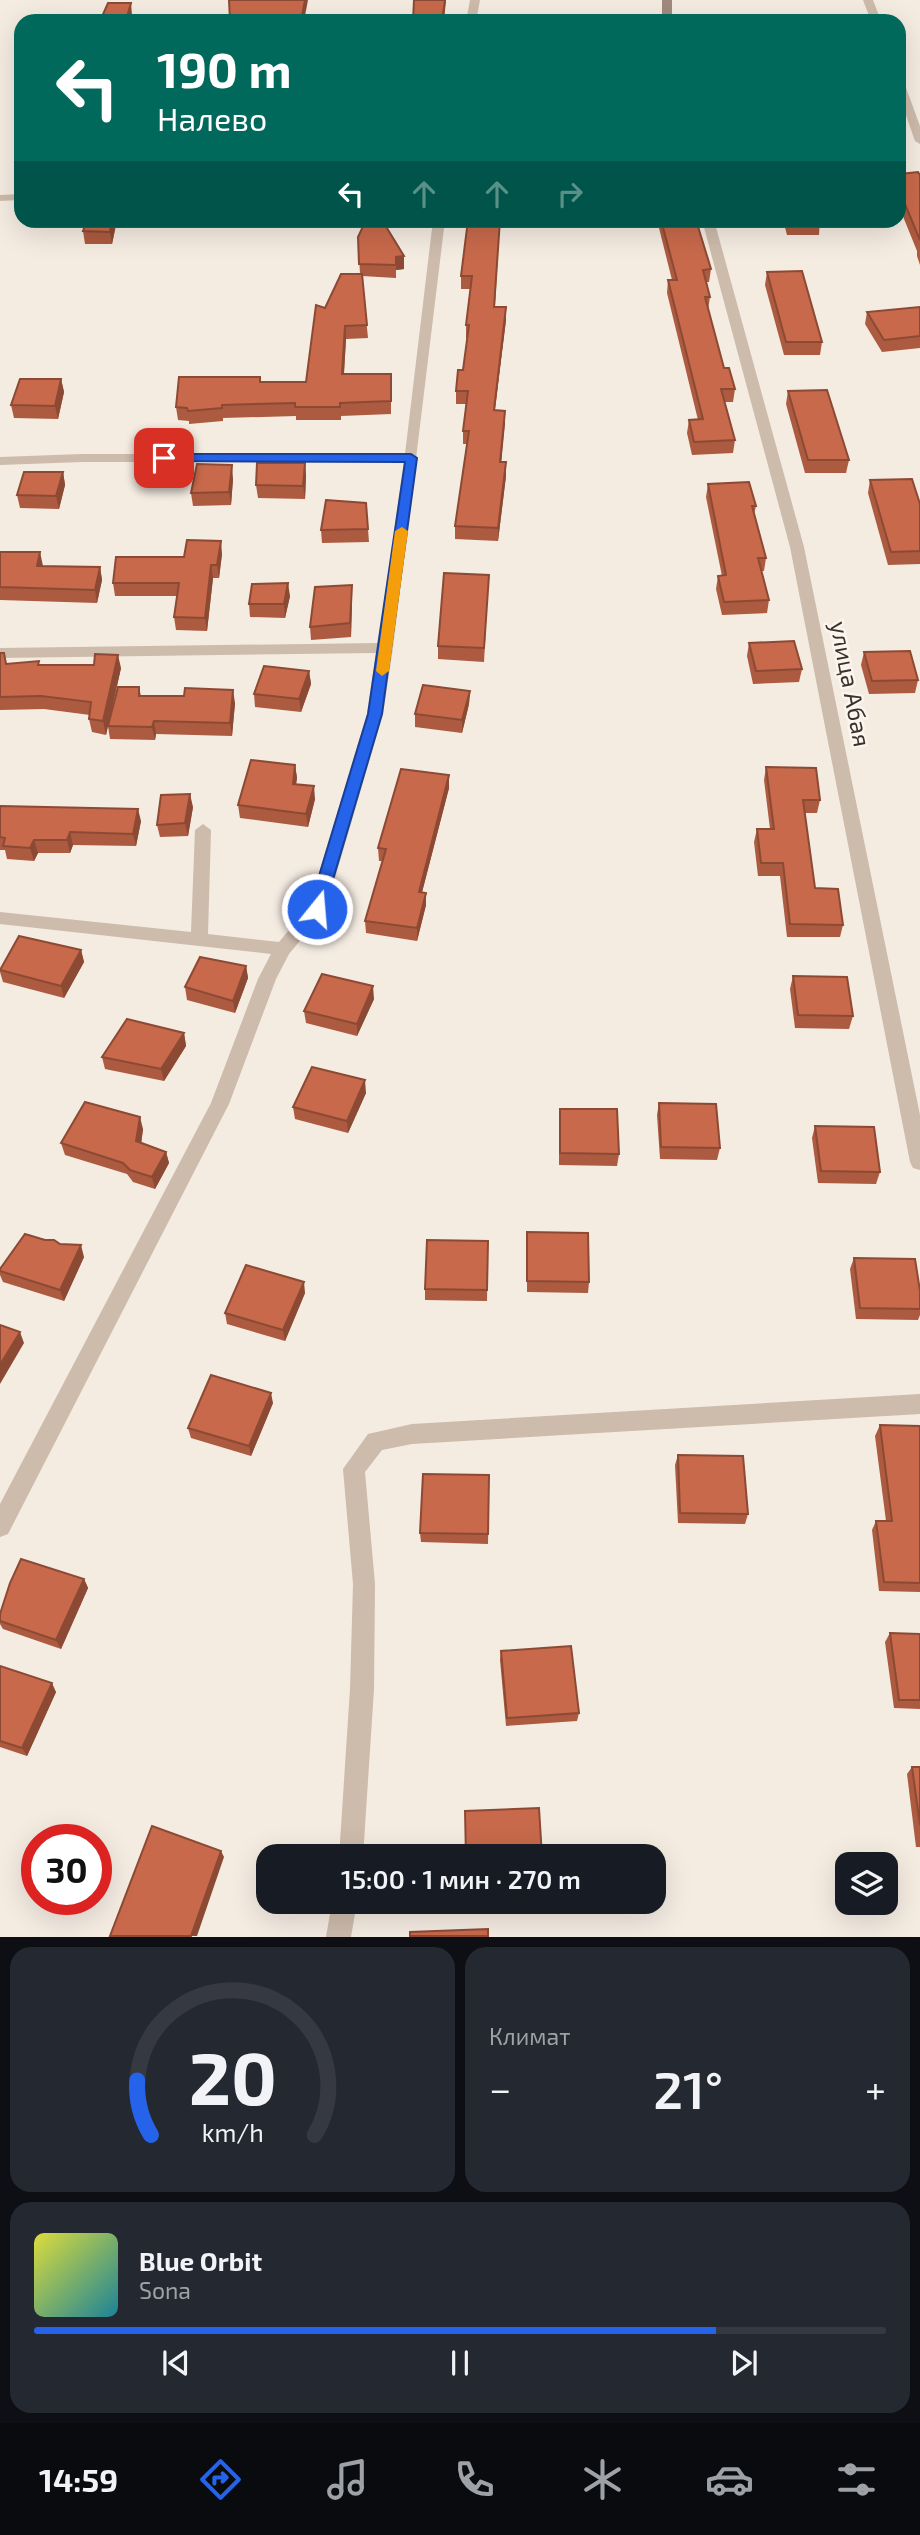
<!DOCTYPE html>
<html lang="ru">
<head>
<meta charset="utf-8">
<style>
	:root { --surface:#171b24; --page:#242831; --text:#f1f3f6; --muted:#9ea1a6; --line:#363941; --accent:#2563eb }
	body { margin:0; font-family:"Exo 2",sans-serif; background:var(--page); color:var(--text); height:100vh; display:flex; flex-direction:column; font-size:26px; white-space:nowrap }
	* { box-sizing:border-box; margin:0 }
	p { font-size:23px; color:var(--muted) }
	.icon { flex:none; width:38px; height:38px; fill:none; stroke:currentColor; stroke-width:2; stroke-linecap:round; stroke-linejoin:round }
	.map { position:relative; height:1937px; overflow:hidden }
	.details { display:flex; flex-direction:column; gap:10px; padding:10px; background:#0d0f14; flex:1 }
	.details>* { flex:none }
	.banner { position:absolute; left:14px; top:14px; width:892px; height:214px; border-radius:21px; box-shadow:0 7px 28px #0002; background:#00695c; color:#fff; overflow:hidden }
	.controls { position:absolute; left:835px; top:1852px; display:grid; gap:14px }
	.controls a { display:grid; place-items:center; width:63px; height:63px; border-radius:14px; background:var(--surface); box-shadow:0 7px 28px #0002; font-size:35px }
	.speed { position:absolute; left:21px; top:1824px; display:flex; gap:14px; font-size:35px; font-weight:700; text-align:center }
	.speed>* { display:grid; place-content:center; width:91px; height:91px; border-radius:50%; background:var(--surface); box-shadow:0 7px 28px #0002; line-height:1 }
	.speed .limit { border:10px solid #d22; background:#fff; color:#111 }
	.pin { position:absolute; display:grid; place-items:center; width:60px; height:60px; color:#fff; margin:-30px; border-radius:14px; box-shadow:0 4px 10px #0006 }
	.me { position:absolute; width:77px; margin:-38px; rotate:17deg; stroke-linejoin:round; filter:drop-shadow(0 0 5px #0008) }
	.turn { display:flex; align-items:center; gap:24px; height:147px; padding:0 28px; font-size:32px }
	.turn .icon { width:91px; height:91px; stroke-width:2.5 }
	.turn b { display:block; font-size:49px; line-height:60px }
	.lanes { display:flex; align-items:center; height:66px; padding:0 28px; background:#0003; justify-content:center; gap:35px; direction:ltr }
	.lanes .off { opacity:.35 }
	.big { font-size:52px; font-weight:600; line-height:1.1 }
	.details .card { flex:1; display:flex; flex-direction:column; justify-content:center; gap:10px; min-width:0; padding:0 24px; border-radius:21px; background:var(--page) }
	.details .dial { align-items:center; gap:0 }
	.dial svg { height:182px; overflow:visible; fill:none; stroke:var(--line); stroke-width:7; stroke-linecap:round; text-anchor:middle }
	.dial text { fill:var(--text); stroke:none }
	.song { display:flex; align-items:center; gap:21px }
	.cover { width:84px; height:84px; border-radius:10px; background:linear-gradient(135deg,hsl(60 70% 55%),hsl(190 70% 35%)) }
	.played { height:7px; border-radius:4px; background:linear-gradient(90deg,var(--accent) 80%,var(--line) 80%) }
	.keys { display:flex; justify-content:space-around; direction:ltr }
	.heat { display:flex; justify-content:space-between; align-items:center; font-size:38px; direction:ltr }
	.details .tiles { flex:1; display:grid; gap:10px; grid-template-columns:1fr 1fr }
	.card:last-child { grid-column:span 2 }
	.trip { position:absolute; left:256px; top:1844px; width:410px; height:70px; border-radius:21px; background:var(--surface); box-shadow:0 7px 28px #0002; font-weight:600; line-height:70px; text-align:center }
	.menu { display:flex; height:112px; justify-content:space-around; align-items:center; background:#090b0e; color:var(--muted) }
	.menu .icon { width:49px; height:49px }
	.menu .current { color:var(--accent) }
	.menu b { font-size:32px; color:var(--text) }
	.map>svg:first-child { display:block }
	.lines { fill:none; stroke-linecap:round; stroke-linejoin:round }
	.street { fill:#cdbbac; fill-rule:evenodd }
	.secondary { fill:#a18a7d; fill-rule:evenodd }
	.wall { fill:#ac5a40 }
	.shaded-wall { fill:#8c4a34 }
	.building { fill:#c8694b; stroke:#8c4a34; stroke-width:2 }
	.route { fill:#2563eb; stroke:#184099; stroke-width:2 }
	.slow { fill:#f59e0b }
	.labels { text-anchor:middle; stroke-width:5; stroke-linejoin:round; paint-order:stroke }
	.street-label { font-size:24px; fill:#3b302b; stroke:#fbf5ee }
</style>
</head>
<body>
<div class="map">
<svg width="920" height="1937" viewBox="0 0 920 1937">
	<rect width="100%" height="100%" fill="#f4ebe1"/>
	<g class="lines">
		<!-- street -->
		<g class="street">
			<path d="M470,0H480L476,21H466Z"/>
			<path d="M863,0H873L881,21H871Z"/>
			<path d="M900,82L905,85L920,126V144L915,141L900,98Z"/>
			<path d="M21,194V200L0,201V195Z"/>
			<path d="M433,220H445L393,648L383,714L326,909L289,954L276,979L229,1104L8,1534L0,1537V1504L211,1103L258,979L271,954L0,924V912L191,932L195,830L203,824L211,830L208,934L279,942L309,906L367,714L376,653L0,658V648L378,643L404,462H82L0,465V457L82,454H405Z"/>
			<path d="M702,220H714L804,547L920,1115V1170L913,1168L910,1162L790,547Z"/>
			<path d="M920,1394V1414L412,1444L382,1450L365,1472L375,1584L374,1689L363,1857H339L350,1689L353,1584L343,1469L368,1434L412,1424Z"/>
			<path d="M332,1902H357L351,1937H326Z"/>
		</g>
		<!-- secondary -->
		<rect class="secondary" x="662" y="0" width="10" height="21"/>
	</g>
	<!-- wall -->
	<g class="wall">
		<path d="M900,174L920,175V265L917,256V251L900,209Z"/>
		<path d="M84,220H117L112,244H85L83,231L87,222H84Z"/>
		<path d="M500,220L495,307L506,320L495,410L505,411L501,462L506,476L498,541L455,539V526L467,444H463V431L466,404H456V391L463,370L468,338H466V325L471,289H461V276Z"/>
		<path d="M657,220H696L711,269L709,282H706L710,297L708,310L724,368L735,389L733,402H725L735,440L733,453L692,455L687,433L689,420H698L667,293L668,280H672Z"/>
		<path d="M783,220H820L819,235H787Z"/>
		<path d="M358,237L404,256V269L396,270V278L362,276L368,338L346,339L344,374H391V414L341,416V420H296V416L223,418V421L189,424V421L178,420L176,407L260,382H306L325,308L360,274Z"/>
		<path d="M767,272L822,342L820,355H784L765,285Z"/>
		<path d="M920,307V348L882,352L865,324L867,312Z"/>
		<path d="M61,379L64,392L58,419L14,418L11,405Z"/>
		<path d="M788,391L849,460L846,473H805L786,404Z"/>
		<path d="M305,463L306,476L305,499L258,498L256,485Z"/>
		<path d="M63,472L65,485L59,509L20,508L17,495Z"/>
		<path d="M233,479L231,505L193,506L191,493Z"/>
		<path d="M870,480L920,504V564L888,565L868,493Z"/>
		<path d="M708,484L756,506L754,514L766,558L764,571H761L769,600L767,613L722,615L716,589L718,576H722L706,497Z"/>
		<path d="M366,503L369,542L322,543L321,530Z"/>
		<path d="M0,552L43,566L100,567L102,580L97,603L0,600Z"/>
		<path d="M222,554L219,578H213L207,631L176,630L174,617L177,596H115L113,583L184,557Z"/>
		<path d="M352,585V599L351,637L311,640L310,627Z"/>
		<path d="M488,589L484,662L438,659V646Z"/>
		<path d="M290,596L285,618L250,617L249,604Z"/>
		<path d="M749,643L802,669L799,682L753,684L747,656Z"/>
		<path d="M864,652L918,680L915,693L869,694L861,665Z"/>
		<path d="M0,653L6,664L121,668L106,735L92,732L89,719L90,715L44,709L0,710Z"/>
		<path d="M309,671L311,684L301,712L255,707L254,694Z"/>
		<path d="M139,687L141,696L235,703L232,736L156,734L155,740L110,739L108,726Z"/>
		<path d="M470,691L469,704L462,733L415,727V714Z"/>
		<path d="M295,765L297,778L296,784L315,799L308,827L240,818L238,805Z"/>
		<path d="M766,767L820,800L817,813H805L815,888L843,925L840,937H787L780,876H758L754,842L757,829H770L764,780Z"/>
		<path d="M449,775V788L422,892L426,905L417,941L366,933L365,921L382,861H379L378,848Z"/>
		<path d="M0,806L141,821L136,846L73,845L70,853H38L34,861L7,859L5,850H0Z"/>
		<path d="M193,807L188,836L160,837L157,825Z"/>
		<path d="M81,950L84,962L64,998L3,982L0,972V968Z"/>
		<path d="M246,966L248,978L235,1013L187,1000L185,987Z"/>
		<path d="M793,976L853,1016L849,1029L795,1028L790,989Z"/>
		<path d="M374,999L357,1036L306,1023L304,1011Z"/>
		<path d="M184,1033L186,1046L164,1081L105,1069L102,1057Z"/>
		<path d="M366,1093L348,1133L295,1119L293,1107Z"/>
		<path d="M659,1103L720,1148L717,1160L660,1159L657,1115Z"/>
		<path d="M560,1109L619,1154L617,1166L559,1165V1121Z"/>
		<path d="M815,1126L880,1172L876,1184L818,1183L812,1138Z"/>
		<path d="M143,1129L141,1143L166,1152L169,1163L155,1189L133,1182L127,1174L65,1155L61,1143Z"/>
		<path d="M527,1232L589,1282L588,1293L527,1292Z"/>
		<path d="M488,1241L487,1301L425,1300V1289Z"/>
		<path d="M84,1257L64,1301L3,1282L0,1275V1269Z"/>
		<path d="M854,1258L920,1291V1315L918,1320L856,1319L850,1269Z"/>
		<path d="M305,1293L285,1341L227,1324L225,1313Z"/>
		<path d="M273,1403L251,1456L191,1438L188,1428Z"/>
		<path d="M880,1425L920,1426V1592L879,1591L872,1530L876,1521H886L875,1436Z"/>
		<path d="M678,1455L748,1514L745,1524L678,1523L675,1465Z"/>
		<path d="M489,1475L488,1544L421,1542L420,1533Z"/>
		<path d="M84,1579L88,1588L61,1649L3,1629L0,1624V1614Z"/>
		<path d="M890,1633L920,1634V1709L894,1708L885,1642Z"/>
		<path d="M501,1651L579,1713L577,1721L506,1726L500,1660Z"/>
		<path d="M0,1666L56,1692L27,1756L0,1747Z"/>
		<path d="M912,1767H920V1847H916L907,1774Z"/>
	</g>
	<!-- shaded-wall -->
	<g class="shaded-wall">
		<path d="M305,0H308L304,21H301Z"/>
		<path d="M445,0H446L444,21H442Z"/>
		<path d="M131,3L132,15L131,21H126Z"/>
		<path d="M112,220H117L112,244L110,232Z"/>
		<path d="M404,256V269L396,270V257Z"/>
		<path d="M506,307V320L493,423L494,410Z"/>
		<path d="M345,326L346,339L343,387L342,374Z"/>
		<path d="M61,379L64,392L58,419L55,406Z"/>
		<path d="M505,411V424L500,475V462Z"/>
		<path d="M506,462V476L498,541V528Z"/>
		<path d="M305,463L306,476L305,499L303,486Z"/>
		<path d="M232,465L233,479L231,505L229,492Z"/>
		<path d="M63,472L65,485L59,509L56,496Z"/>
		<path d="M221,541L222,554L219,578L217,565Z"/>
		<path d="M40,552L43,566H37Z"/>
		<path d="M211,565L213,578L207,631L205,618Z"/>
		<path d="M100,567L102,580L97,603L95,590Z"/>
		<path d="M288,583L290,596L285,618L284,604Z"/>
		<path d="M352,585V599L351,637L350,623Z"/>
		<path d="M118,655L121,668L106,735L103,721Z"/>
		<path d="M309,671L311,684L301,712L299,699Z"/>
		<path d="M233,690L235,703L232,736L230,723Z"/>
		<path d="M470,691L469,704L462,733V720Z"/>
		<path d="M154,721L156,734L155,740L152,727Z"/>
		<path d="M295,765L297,778L294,797L293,784Z"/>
		<path d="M449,775V788L419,904V892Z"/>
		<path d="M314,786L315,799L308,827L306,814Z"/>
		<path d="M190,794L193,807L188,836L185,823Z"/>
		<path d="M138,809L141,821L136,846L133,834Z"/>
		<path d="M70,832L73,845L70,853L67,840Z"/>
		<path d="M34,840L38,853L34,861L30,848Z"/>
		<path d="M426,893V905L417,941V928Z"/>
		<path d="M81,950L84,962L64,998L61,986Z"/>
		<path d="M246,966L248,978L235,1013L233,1001Z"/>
		<path d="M373,986L374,999L357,1036V1024Z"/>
		<path d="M184,1033L186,1046L164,1081L161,1069Z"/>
		<path d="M365,1080L366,1093L348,1133L347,1121Z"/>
		<path d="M140,1117L143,1129L140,1153L136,1141Z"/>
		<path d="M166,1152L169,1163L155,1189L152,1177Z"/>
		<path d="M81,1245L84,1257L64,1301L60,1290Z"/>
		<path d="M304,1282L305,1293L285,1341L283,1330Z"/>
		<path d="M20,1332L24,1343L0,1384V1365Z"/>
		<path d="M271,1393L273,1403L251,1456L249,1446Z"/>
		<path d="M84,1579L88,1588L61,1649L56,1640Z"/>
		<path d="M52,1683L56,1692L27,1756L22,1748Z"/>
		<path d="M221,1851L224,1857L197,1936H191Z"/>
	</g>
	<!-- building -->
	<g class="building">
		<path d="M229,0H305L301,21H230Z"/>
		<path d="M414,0H445L442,21H413Z"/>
		<path d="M108,3H131L126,20L172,21H100Z"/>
		<path d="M918,172L920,175V240L900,192V174Z"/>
		<path d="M87,220H112L110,232L83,231Z"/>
		<path d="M366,220H382L404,256L396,257V265L359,264L358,237Z"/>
		<path d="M468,220H500L494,307H506L494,410L505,411L500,462H506L498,528L455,526L469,431H463L468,391H456L458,370H463L469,325H466L472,276H461Z"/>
		<path d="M661,220H696L711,269L703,270L710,297H705L724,368H729L735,389H721L735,440L694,442L689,420L703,419L668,280H677Z"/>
		<path d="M789,220H820L821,222L789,223Z"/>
		<path d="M802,271L822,342H786L767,272Z"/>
		<path d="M341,274H362L367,325L345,326L342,374H391V401L340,403V407H295V403L222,405V408L188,411L187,408L176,407L179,377H260V382H306L316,305L325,308Z"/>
		<path d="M920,307V336L884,340L867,312Z"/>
		<path d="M20,379H61L55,406L11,405Z"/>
		<path d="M827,390L849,460H808L788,391Z"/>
		<path d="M257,463H305L303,486L256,485Z"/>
		<path d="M197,464L232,465L229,492L191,493Z"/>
		<path d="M24,472H63L56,496L17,495Z"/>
		<path d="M912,479L920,504V551L891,552L870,480Z"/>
		<path d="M749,482L756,506H752L766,558H758L769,600L724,602L718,576L726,575L708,484Z"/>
		<path d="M326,500L366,503L368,529L321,530Z"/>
		<path d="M187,540L221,541L217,565H211L205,618L174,617L179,583H113L116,557H184Z"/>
		<path d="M0,552H40L37,566L100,567L95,590L0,587Z"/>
		<path d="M444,573L489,575L484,648L438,646Z"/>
		<path d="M288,583L284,604H249L252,584Z"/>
		<path d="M352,585L350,623L310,627L315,587Z"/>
		<path d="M794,641L802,669L756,671L749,643Z"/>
		<path d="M910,651L918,680L872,681L864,652Z"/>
		<path d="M0,653H4L6,664L39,661L38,665H94L95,654L118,655L103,721L89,719L91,702L41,696L0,697Z"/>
		<path d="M264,666L309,671L299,699L254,694Z"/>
		<path d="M423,685L470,691L462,720L415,714Z"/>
		<path d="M118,687H139V696H184L185,688L233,690L230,723L154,721L152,727L108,726Z"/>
		<path d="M251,760L295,765L293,784L314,786L306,814L238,805Z"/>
		<path d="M766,767L816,768L820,800H803L815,888L838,889L843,925L790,924L783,863H761L757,829H774Z"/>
		<path d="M401,769L449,775L419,892L426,893L417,928L365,921L386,849L378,848Z"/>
		<path d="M190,794L185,823L157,825L161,795Z"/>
		<path d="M0,806L138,809L133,834L70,832L67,840H34L30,848L3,846L5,838L0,837Z"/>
		<path d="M19,936L81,950L61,986L0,970Z"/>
		<path d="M200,957L246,966L233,1001L185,987Z"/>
		<path d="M322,974L373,986L357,1024L304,1011Z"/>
		<path d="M793,976L847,977L853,1016L798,1015Z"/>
		<path d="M127,1019L184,1033L161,1069L102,1057Z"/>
		<path d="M312,1067L365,1080L347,1121L293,1107Z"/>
		<path d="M85,1102L140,1117L136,1141L166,1152L152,1177L130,1170L123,1163L61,1143Z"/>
		<path d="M659,1103L716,1104L720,1148L661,1147Z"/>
		<path d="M560,1109H617L619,1154L560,1153Z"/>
		<path d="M815,1126L874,1127L880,1172L821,1171Z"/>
		<path d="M527,1232L588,1233L589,1282L527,1281Z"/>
		<path d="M25,1234L45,1240H54L60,1244L81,1245L60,1290L0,1271V1269Z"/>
		<path d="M427,1240L488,1241L487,1290L425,1289Z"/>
		<path d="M854,1258L915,1259L920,1291V1309L860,1308Z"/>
		<path d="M246,1265L304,1282L283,1330L225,1313Z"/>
		<path d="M0,1325L20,1332L0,1365Z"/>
		<path d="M211,1375L271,1393L249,1446L188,1428Z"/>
		<path d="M880,1425L920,1426V1583L884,1582L876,1521H892Z"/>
		<path d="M678,1455L743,1456L748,1514L680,1513Z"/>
		<path d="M423,1474L489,1475L488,1534L420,1533Z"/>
		<path d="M21,1559L84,1579L56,1640L0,1621V1614L10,1583Z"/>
		<path d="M890,1633L920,1634V1700H899Z"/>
		<path d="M571,1646L579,1713L507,1718L501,1651Z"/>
		<path d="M0,1666L52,1683L22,1748L0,1741Z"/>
		<path d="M912,1767H920V1825Z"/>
		<path d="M539,1808L542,1857H466L465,1811Z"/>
		<path d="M152,1826L221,1851L191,1936H110Z"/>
		<path d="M488,1929V1936H410V1932Z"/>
	</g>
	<!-- route -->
	<path class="route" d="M164,454H411L417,458L382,714L323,913L317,914L309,909L368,714L405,462L160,461V456Z"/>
	<!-- slow -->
	<path class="slow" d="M402,527L408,531L389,671L382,676L376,671L395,531Z"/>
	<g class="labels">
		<!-- street labels -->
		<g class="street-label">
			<text transform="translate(850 684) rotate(79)" y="8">улица Абая</text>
		</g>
	</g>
</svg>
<div class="controls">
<a><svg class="icon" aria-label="layers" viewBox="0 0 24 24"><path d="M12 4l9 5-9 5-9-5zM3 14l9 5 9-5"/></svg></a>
</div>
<div class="speed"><div class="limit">30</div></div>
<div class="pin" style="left:164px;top:458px;background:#d93025"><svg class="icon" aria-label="arrive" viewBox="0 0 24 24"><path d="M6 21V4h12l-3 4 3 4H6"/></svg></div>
<svg class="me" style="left:317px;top:909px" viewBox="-20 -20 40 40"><circle r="17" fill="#2563eb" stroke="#fff" stroke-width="3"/><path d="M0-11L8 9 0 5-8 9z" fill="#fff"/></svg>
<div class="trip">15:00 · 1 мин · 270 m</div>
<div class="banner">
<div class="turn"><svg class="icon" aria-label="left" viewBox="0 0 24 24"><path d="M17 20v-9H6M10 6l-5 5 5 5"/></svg><div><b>190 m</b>Налево</div></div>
<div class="lanes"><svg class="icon" aria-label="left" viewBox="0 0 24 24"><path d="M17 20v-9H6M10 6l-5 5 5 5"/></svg><svg class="icon off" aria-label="ahead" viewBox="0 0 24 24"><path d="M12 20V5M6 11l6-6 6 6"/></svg><svg class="icon off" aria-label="ahead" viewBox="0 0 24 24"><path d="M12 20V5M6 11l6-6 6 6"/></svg><svg class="icon off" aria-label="right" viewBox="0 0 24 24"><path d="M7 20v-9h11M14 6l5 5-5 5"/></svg></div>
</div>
</div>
<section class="details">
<div class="tiles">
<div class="card dial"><svg viewBox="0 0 100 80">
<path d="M14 69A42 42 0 1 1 86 69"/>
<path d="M14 69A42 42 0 0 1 8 45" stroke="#2563eb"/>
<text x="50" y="56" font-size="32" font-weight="700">20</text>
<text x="50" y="72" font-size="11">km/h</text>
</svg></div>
<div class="card"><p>Климат</p>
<div class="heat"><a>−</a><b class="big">21°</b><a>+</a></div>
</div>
<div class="card">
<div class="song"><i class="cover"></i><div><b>Blue Orbit</b><p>Sona</p></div></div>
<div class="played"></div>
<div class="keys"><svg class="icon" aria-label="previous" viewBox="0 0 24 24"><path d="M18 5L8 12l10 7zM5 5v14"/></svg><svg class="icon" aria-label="pause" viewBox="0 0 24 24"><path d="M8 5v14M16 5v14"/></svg><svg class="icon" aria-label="next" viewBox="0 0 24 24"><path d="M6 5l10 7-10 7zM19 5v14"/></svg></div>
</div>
</div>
</section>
<nav class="menu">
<b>14:59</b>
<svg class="icon current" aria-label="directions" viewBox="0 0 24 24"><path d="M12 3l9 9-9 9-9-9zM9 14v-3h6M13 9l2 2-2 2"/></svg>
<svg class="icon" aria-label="music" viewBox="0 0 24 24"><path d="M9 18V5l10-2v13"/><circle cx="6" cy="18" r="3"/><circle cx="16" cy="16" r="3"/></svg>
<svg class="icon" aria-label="phone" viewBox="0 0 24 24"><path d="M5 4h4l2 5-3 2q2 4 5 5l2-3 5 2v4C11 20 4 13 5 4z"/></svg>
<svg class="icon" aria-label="climate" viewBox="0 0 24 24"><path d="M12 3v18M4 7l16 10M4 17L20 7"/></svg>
<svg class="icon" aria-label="car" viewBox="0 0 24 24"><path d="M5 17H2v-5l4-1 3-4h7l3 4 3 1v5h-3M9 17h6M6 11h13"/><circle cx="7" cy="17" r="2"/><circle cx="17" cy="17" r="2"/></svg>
<svg class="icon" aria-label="filters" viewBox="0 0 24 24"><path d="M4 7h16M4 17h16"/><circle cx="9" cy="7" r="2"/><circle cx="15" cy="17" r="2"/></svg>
</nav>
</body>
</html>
